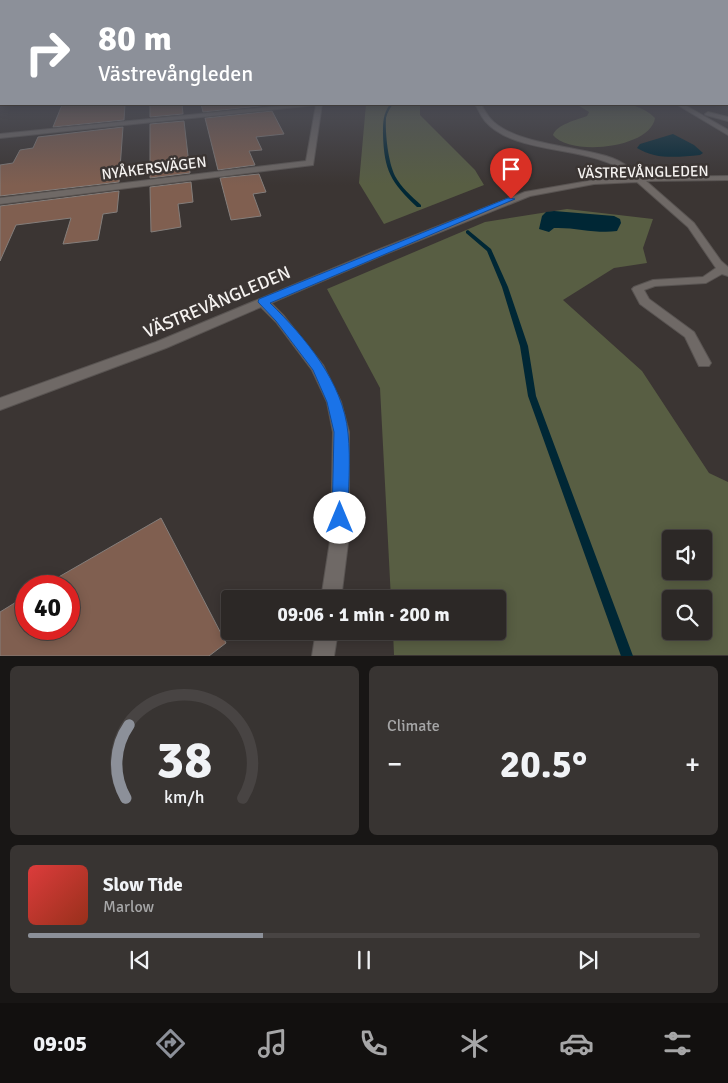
<!DOCTYPE html>
<html lang="en">
<head>
<meta charset="utf-8">
<style>
	:root { --surface:#2c2826; --page:#383432; --text:#f1f3f6; --muted:#a6a6a7; --line:#484443; --accent:#8c9099 }
	body { margin:0; font-family:Signika,sans-serif; background:var(--page); color:var(--text); height:100vh; display:flex; flex-direction:column; font-size:19px; white-space:nowrap }
	* { box-sizing:border-box; margin:0 }
	p { font-size:16px; color:var(--muted) }
	.icon { flex:none; width:28px; height:28px; fill:none; stroke:currentColor; stroke-width:2; stroke-linecap:round; stroke-linejoin:round }
	.map { position:relative; height:656px; overflow:hidden }
	.drawer { display:flex; flex-direction:column; gap:10px; padding:10px; background:#181615; flex:1 }
	.drawer>* { flex:none }
	.banner { position:absolute; left:0px; top:0px; width:729px; height:105px; box-shadow:0 2px 12px #0003,0 0 0 1px var(--line); background:#8c9099; color:#fff; overflow:hidden }
	.buttons { position:absolute; left:662px; top:530px; display:grid; gap:10px }
	.buttons a { display:grid; place-items:center; width:50px; height:50px; border-radius:5px; background:var(--surface); box-shadow:0 2px 12px #0003,0 0 0 1px var(--line); font-size:25px }
	.speed { position:absolute; left:15px; top:575px; display:flex; gap:10px; font-size:25px; font-weight:700; text-align:center }
	.speed>* { display:grid; place-content:center; width:65px; height:65px; border-radius:50%; background:var(--surface); box-shadow:0 2px 12px #0003,0 0 0 1px var(--line); line-height:1 }
	.speed .limit { border:8px solid #d22; background:#fff; color:#111 }
	.pin { position:absolute; display:grid; place-items:center; width:42px; height:42px; color:#fff; margin:-51px -21px; border-radius:50% 50% 50% 0; rotate:-45deg; box-shadow:0 0 5px #0007 }
	.pin .icon { rotate:45deg }
	.me { position:absolute; width:55px; margin:-28px; rotate:0deg; stroke-linejoin:round; filter:drop-shadow(0 0 4px #0008) }
	.turn { display:flex; align-items:center; gap:18px; height:105px; padding:0 15px; font-size:22px }
	.turn .icon { width:65px; height:65px; stroke-width:2.5 }
	.turn b { display:block; font-size:35px; line-height:42px }
	.big { font-size:38px; font-weight:700; line-height:1.1 }
	.drawer .card { flex:1; display:flex; flex-direction:column; justify-content:center; gap:8px; min-width:0; padding:0 18px; border-radius:8px; background:var(--page) }
	.drawer .dial { align-items:center; gap:0 }
	.dial svg { height:130px; overflow:visible; fill:none; stroke:var(--line); stroke-width:7; stroke-linecap:round; text-anchor:middle }
	.dial text { fill:var(--text); stroke:none }
	.song { display:flex; align-items:center; gap:15px }
	.cover { width:60px; height:60px; border-radius:8px; background:linear-gradient(135deg,hsl(0 70% 55%),hsl(10 70% 35%)) }
	.played { height:5px; border-radius:2px; background:linear-gradient(90deg,var(--accent) 35%,var(--line) 35%) }
	.keys { display:flex; justify-content:space-around; direction:ltr }
	.heat { display:flex; justify-content:space-between; align-items:center; font-size:28px; direction:ltr }
	.drawer .tiles { flex:1; display:grid; gap:10px; grid-template-columns:1fr 1fr }
	.card:last-child { grid-column:span 2 }
	.trip { position:absolute; left:221px; top:590px; width:285px; height:50px; border-radius:5px; background:var(--surface); box-shadow:0 2px 12px #0003,0 0 0 1px var(--line); font-weight:700; line-height:50px; text-align:center }
	.menu { display:flex; height:80px; justify-content:space-around; align-items:center; background:#12100f; color:var(--muted) }
	.menu .icon { width:35px; height:35px }
	.menu .on { color:var(--accent) }
	.menu b { font-size:22px; color:var(--text) }
	.map>svg:first-child { display:block }
	.green { fill:#585e43; fill-rule:evenodd }
	.water { fill:#002735 }
	.lines { fill:none; stroke-linecap:round; stroke-linejoin:round }
	.stream { fill:#002735; fill-rule:evenodd }
	.building { fill:#805f50; stroke:#847e7b }
	.minor-casing { stroke:#595452; stroke-width:2 }
	.minor { fill:#6f6966; fill-rule:evenodd }
	.route { fill:#1a73e8; stroke:#114b97 }
	.labels { text-anchor:middle; stroke-width:5; stroke-linejoin:round; paint-order:stroke }
	.far-street-label { font-size:15px; fill:#f5f2f0; stroke:#3b3533 }
	.street-label { font-size:18px; fill:#f5f2f0; stroke:#3b3533 }
</style>
</head>
<body>
<div class="map">
<svg width="728" height="656" viewBox="0 0 728 656">
	<rect width="100%" height="100%" fill="#3b3533"/>
	<!-- green -->
	<g class="green">
		<path d="M366,104H420V115L475,170L484,185L384,224L359,183Z"/>
		<path d="M576,104C603,104 635,97 655,118C651,148 571,157 553,135C557,124 577,120 587,116L589,112Z"/>
		<path d="M567,209L653,219L643,248L647,263L614,268L563,300L642,371L709,473L728,482V655H394L393,631H498V599H391L380,388L327,289L485,222ZM671,539H704V571H671ZM671,599H704V631H671Z"/>
	</g>
	<!-- water -->
	<g class="water">
		<path d="M673,134L694,145L703,153L700,155C678,157 656,160 637,148L640,144Z"/>
		<path d="M554,211L614,216L620,219L621,223L617,231C596,234 575,227 554,228L549,232L539,229L542,216L546,212Z"/>
	</g>
	<g class="lines">
		<!-- stream -->
		<g class="stream">
			<path d="M390,104H393C390,108 387,113 386,118C385,133 388,162 395,176C401,187 411,196 421,205V207H417C391,182 384,171 383,134C383,122 383,114 390,104Z"/>
			<path d="M468,230L491,249L508,287L528,346L536,396L633,656H621L528,396L520,346L502,287L487,251L466,233V231Z"/>
		</g>
	</g>
	<!-- building -->
	<g class="building">
		<path d="M82,104H125L124,120L53,127L62,105Z"/>
		<path d="M150,104H182L183,114L150,117Z"/>
		<path d="M201,104H269V105L203,112Z"/>
		<path d="M272,111L284,134L256,137L262,150L249,151L255,165L218,170L205,118Z"/>
		<path d="M184,121L190,173L150,178V124Z"/>
		<path d="M123,127L119,182L0,196V165L13,163L20,150L33,148L38,137Z"/>
		<path d="M259,174L266,192L253,194L261,216L231,220L220,178Z"/>
		<path d="M191,182L193,202L178,204L181,227L151,232L150,187Z"/>
		<path d="M119,191L117,212L103,214L98,240L63,244L71,218L16,225L0,261V206Z"/>
		<path d="M161,518L226,643L209,656H0V612L26,596V629H69V586H43Z"/>
	</g>
	<g class="lines">
		<defs>
			<g id="minor">
				<path d="M299,104H322L313,165L0,204V198L306,161L316,105L0,138V134Z"/>
				<path d="M475,104H481C483,108 486,113 489,117C511,145 579,146 612,158C623,162 632,169 641,177L728,176V180L646,181L694,223L721,261L728,267V276L722,274L706,283L655,286L644,290L649,299L694,332L711,363L709,366H699L685,337L640,304L632,289L634,287L653,280L703,277L716,268L688,227L637,182L594,184L530,196L383,255L271,303L284,316L323,365L341,402L349,432V535L341,599H321L331,535L333,432L327,402L312,370L276,322L261,307L166,348L0,410V398L156,342L375,251L525,192L594,180L632,177C593,142 518,158 485,121C481,116 478,109 475,104Z"/>
				<path d="M676,104H683L728,130V135Z"/>
				<path d="M708,112L728,117V121L706,115L705,114Z"/>
				<path d="M316,631H338L334,656H312Z"/>
			</g>
		</defs>
		<!-- minor casing -->
		<use href="#minor" class="minor-casing"/>
		<!-- minor -->
		<use href="#minor" class="minor"/>
	</g>
	<!-- sky -->
	<linearGradient id="sky" x2="0" y2="1"><stop stop-color="#201d1c"/><stop offset="0.5" stop-color="#4f515b"/><stop offset="1" stop-color="#4f515b" stop-opacity="0"/></linearGradient>
	<rect width="728" height="185" fill="url(#sky)"/>
	<!-- route -->
	<path class="route" d="M508,198L515,199L270,303C305,337 343,382 348,433C351,461 348,490 348,518L346,524L340,526L334,524L332,518L334,432L327,402L313,370L276,321L258,302L259,299Z"/>
	<g class="labels">
		<!-- far-street labels -->
		<g class="far-street-label">
			<text transform="translate(154 168) rotate(-7)" y="5">NYÅKERSVÄGEN</text>
			<text transform="translate(643 172) rotate(-1)" y="5">VÄSTREVÅNGLEDEN</text>
		</g>
		<!-- street labels -->
		<g class="street-label">
			<text transform="translate(217 302) rotate(-23)" y="6">VÄSTREVÅNGLEDEN</text>
		</g>
	</g>
</svg>
<div class="buttons">
<a><svg class="icon" aria-label="sound" viewBox="0 0 24 24"><path d="M4 9h4l5-4v14l-5-4H4zM17 9q2 3 0 6"/></svg></a>
<a><svg class="icon" aria-label="search" viewBox="0 0 24 24"><circle cx="10" cy="10" r="6"/><path d="M15 15l6 6"/></svg></a>
</div>
<div class="speed"><div class="limit">40</div></div>
<div class="pin" style="left:511px;top:199px;background:#d93025"><svg class="icon" aria-label="arrive" viewBox="0 0 24 24"><path d="M6 21V4h12l-3 4 3 4H6"/></svg></div>
<svg class="me" style="left:340px;top:518px" viewBox="-20 -20 40 40"><circle r="19" fill="#fff"/><path d="M0-13L10 11 0 6-10 11z" fill="#1a73e8"/></svg>
<div class="trip">09:06 · 1 min · 200 m</div>
<div class="banner">
<div class="turn"><svg class="icon" aria-label="right" viewBox="0 0 24 24"><path d="M7 20v-9h11M14 6l5 5-5 5"/></svg><div><b>80 m</b>Västrevångleden</div></div>
</div>
</div>
<section class="drawer">
<div class="tiles">
<div class="card dial"><svg viewBox="0 0 100 80">
<path d="M14 69A42 42 0 1 1 86 69"/>
<path d="M14 69A42 42 0 0 1 16 24" stroke="#8c9099"/>
<text x="50" y="56" font-size="32" font-weight="700">38</text>
<text x="50" y="72" font-size="11">km/h</text>
</svg></div>
<div class="card"><p>Climate</p>
<div class="heat"><a>−</a><b class="big">20.5°</b><a>+</a></div>
</div>
<div class="card">
<div class="song"><i class="cover"></i><div><b>Slow Tide</b><p>Marlow</p></div></div>
<div class="played"></div>
<div class="keys"><svg class="icon" aria-label="previous" viewBox="0 0 24 24"><path d="M18 5L8 12l10 7zM5 5v14"/></svg><svg class="icon" aria-label="pause" viewBox="0 0 24 24"><path d="M8 5v14M16 5v14"/></svg><svg class="icon" aria-label="next" viewBox="0 0 24 24"><path d="M6 5l10 7-10 7zM19 5v14"/></svg></div>
</div>
</div>
</section>
<nav class="menu">
<b>09:05</b>
<svg class="icon on" aria-label="directions" viewBox="0 0 24 24"><path d="M12 3l9 9-9 9-9-9zM9 14v-3h6M13 9l2 2-2 2"/></svg>
<svg class="icon" aria-label="music" viewBox="0 0 24 24"><path d="M9 18V5l10-2v13"/><circle cx="6" cy="18" r="3"/><circle cx="16" cy="16" r="3"/></svg>
<svg class="icon" aria-label="phone" viewBox="0 0 24 24"><path d="M5 4h4l2 5-3 2q2 4 5 5l2-3 5 2v4C11 20 4 13 5 4z"/></svg>
<svg class="icon" aria-label="climate" viewBox="0 0 24 24"><path d="M12 3v18M4 7l16 10M4 17L20 7"/></svg>
<svg class="icon" aria-label="car" viewBox="0 0 24 24"><path d="M5 17H2v-5l4-1 3-4h7l3 4 3 1v5h-3M9 17h6M6 11h13"/><circle cx="7" cy="17" r="2"/><circle cx="17" cy="17" r="2"/></svg>
<svg class="icon" aria-label="filters" viewBox="0 0 24 24"><path d="M4 7h16M4 17h16"/><circle cx="9" cy="7" r="2"/><circle cx="15" cy="17" r="2"/></svg>
</nav>
</body>
</html>
